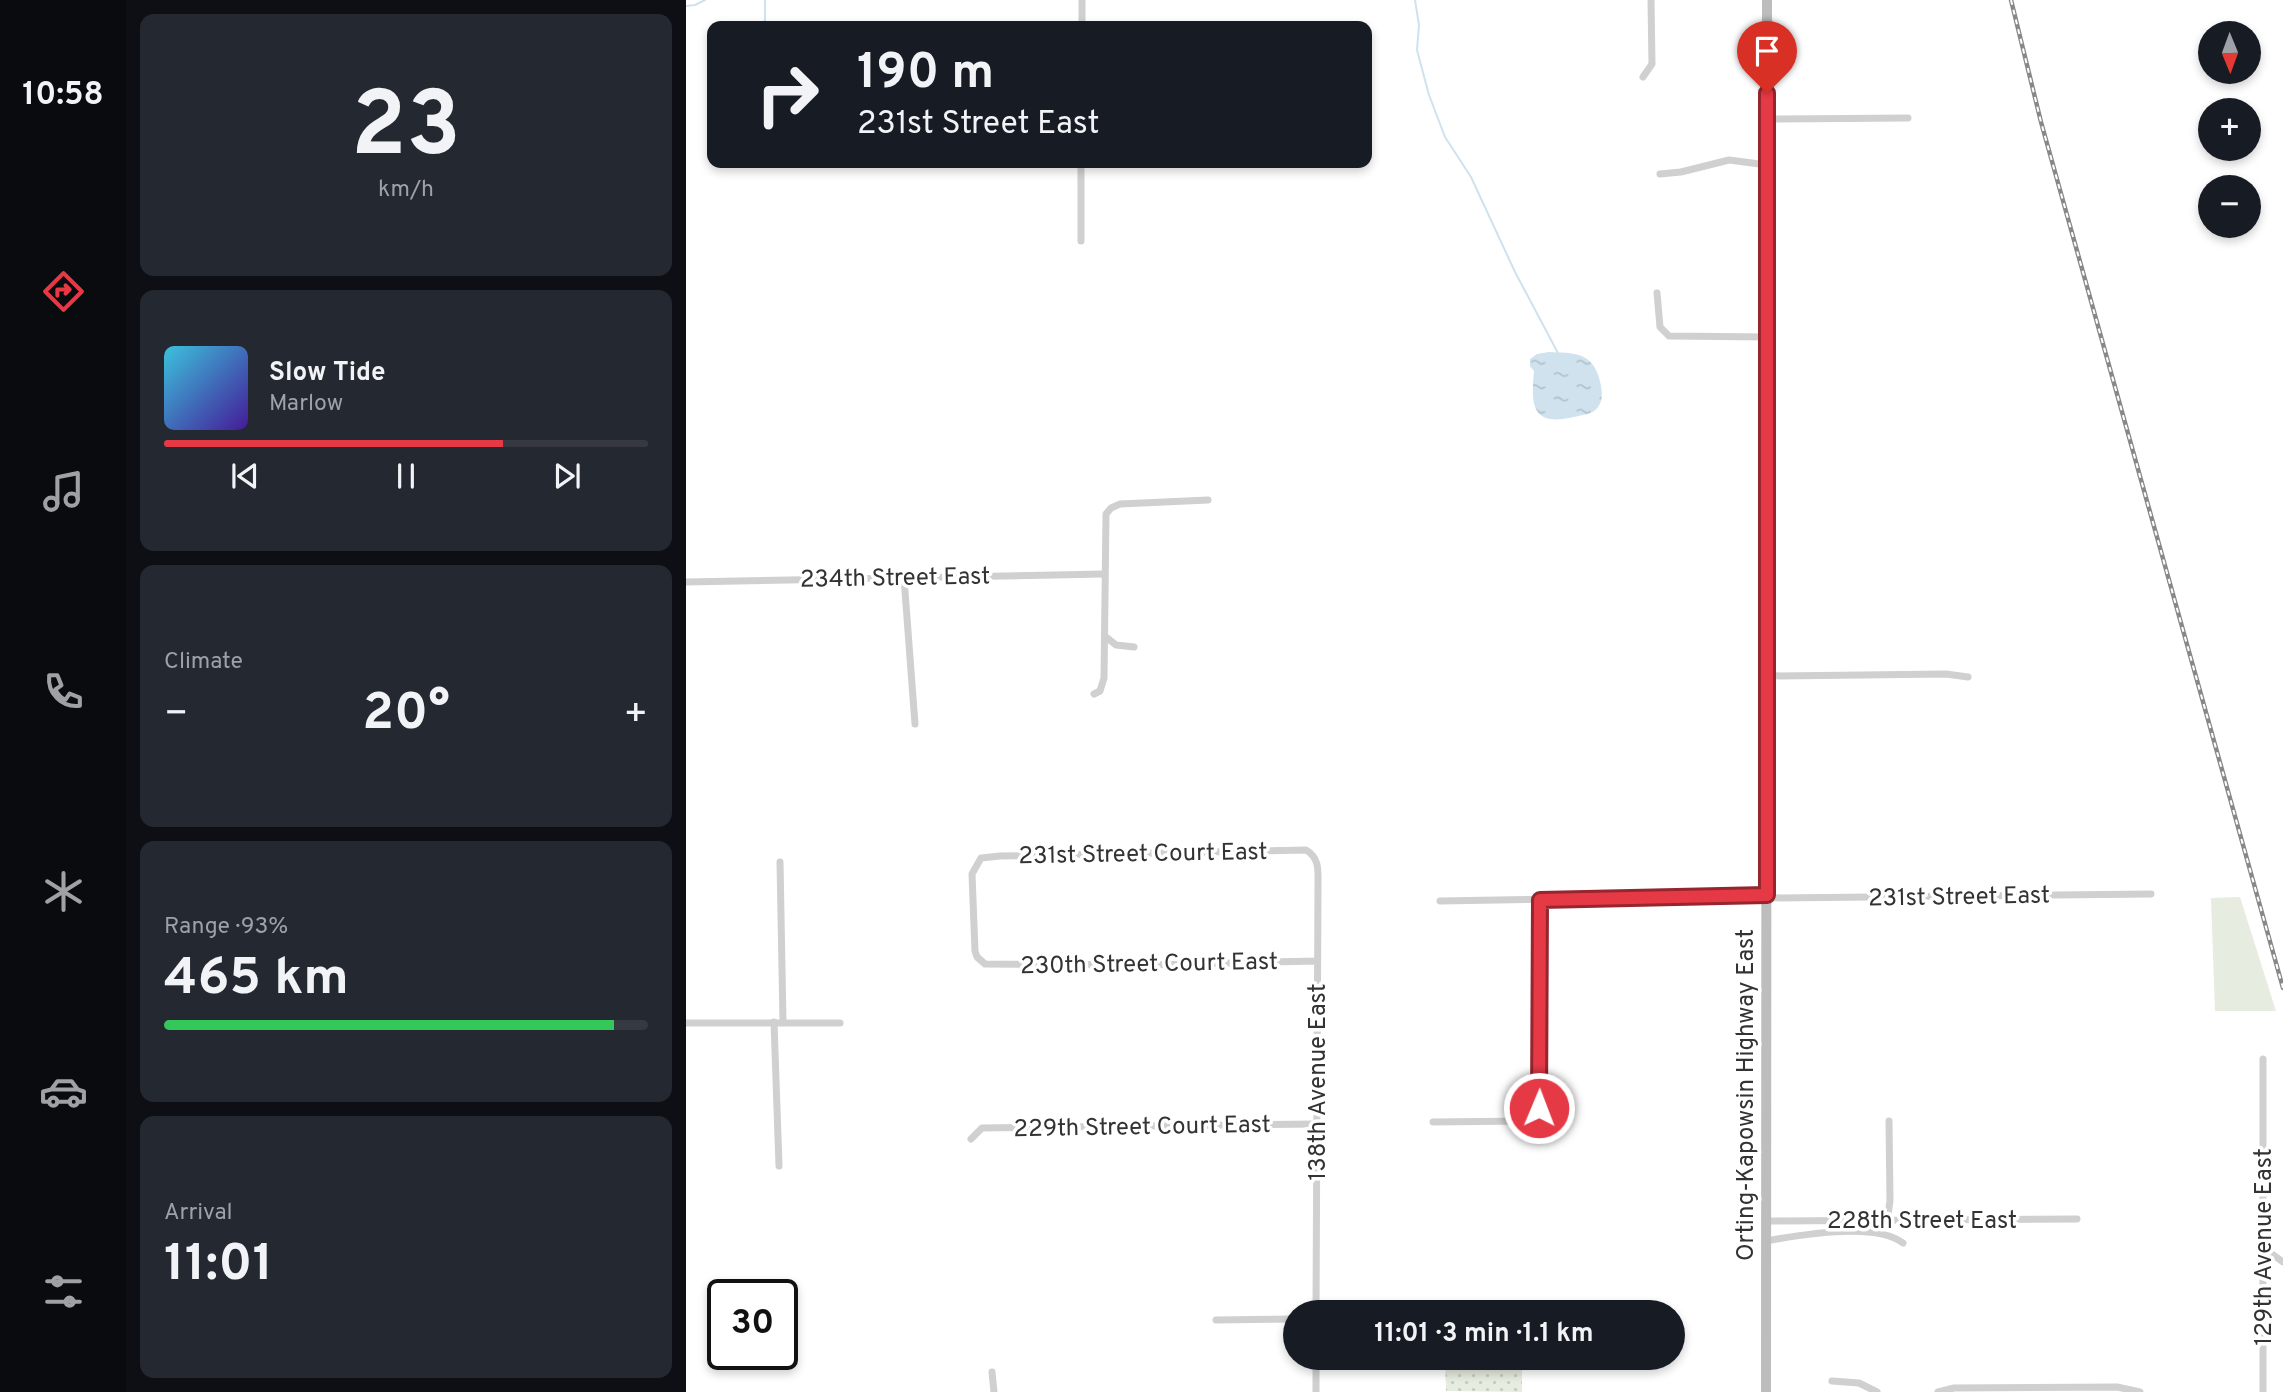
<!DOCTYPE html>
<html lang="en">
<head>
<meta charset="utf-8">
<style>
	:root { --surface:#171b24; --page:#242831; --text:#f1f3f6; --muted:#9ea1a6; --line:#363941; --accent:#e63946 }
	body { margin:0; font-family:Overpass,sans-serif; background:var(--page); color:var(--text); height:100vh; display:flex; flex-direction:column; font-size:26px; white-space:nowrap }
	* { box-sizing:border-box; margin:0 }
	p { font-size:23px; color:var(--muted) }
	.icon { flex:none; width:38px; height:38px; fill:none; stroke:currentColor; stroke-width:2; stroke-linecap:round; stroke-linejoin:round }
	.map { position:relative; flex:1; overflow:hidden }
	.drawer { display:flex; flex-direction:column; gap:14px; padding:14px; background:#0d0f14; width:560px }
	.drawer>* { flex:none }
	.hud { position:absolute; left:21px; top:21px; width:665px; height:147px; border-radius:14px; box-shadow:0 4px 10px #0003; background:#171b24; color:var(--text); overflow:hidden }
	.needle { width:46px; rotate:179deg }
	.buttons { position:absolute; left:1512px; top:21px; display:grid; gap:14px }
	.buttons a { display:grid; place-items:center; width:63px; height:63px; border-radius:50%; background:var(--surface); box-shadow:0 4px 10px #0003; font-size:35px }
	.speed { position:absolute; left:21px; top:1279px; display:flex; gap:14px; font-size:35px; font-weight:700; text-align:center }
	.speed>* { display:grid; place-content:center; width:91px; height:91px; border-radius:50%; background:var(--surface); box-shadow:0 4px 10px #0003; line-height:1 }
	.speed .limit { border:4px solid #111; border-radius:10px; background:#fff; color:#111 }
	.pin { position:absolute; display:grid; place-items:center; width:60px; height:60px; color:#fff; margin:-72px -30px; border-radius:50% 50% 50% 0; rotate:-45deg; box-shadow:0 0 7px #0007 }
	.pin .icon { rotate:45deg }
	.me { position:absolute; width:77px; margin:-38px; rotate:1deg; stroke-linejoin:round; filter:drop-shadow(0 0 5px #0008) }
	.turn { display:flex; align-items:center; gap:24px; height:147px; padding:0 35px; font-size:32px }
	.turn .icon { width:91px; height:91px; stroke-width:2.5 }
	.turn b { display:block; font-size:49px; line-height:60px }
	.big { font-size:52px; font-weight:700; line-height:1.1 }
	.drawer .tile { flex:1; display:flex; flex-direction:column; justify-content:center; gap:10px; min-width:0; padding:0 24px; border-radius:14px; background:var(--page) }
	.drawer .dial { align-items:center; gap:0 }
	.dial b { font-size:91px; line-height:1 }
	.song { display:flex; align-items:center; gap:21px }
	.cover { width:84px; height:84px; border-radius:10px; background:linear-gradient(135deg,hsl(190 70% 55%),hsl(260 70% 35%)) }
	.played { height:7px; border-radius:4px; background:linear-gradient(90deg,var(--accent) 70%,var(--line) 70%) }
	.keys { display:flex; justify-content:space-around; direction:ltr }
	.heat { display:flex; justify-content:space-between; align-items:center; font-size:38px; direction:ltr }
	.charge { height:10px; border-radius:5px; background:linear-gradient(90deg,#34c759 93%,var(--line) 0) }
	.trip { position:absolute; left:597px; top:1300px; width:402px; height:70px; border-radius:35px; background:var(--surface); box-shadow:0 4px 10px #0003; font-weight:700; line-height:70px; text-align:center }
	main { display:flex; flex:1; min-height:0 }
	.tabs { display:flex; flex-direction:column; width:126px; justify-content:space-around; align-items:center; background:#090b0e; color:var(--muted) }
	.tabs .icon { width:49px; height:49px }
	.tabs .on { color:var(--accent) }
	.tabs b { font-size:32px; color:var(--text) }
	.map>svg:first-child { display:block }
	.grass { fill:url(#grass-dots) }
	.park { fill:#e6ecdf }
	.water { fill:url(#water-ripples) }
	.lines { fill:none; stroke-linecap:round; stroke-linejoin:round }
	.stream { stroke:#cfe2ee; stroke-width:2 }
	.minor { stroke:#d0d0d0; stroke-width:7 }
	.secondary { stroke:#bdbdbd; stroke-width:10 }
	.rail-casing { stroke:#888; stroke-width:4.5 }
	.rail { stroke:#fff; stroke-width:2; stroke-dasharray:5; stroke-linecap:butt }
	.route-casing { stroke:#96252e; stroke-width:18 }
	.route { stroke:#e63946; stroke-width:12 }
	.labels { text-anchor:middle; stroke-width:7; stroke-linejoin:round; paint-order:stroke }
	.street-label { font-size:24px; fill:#333; stroke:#fff }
</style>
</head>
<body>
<main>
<nav class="tabs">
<b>10:58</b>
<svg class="icon on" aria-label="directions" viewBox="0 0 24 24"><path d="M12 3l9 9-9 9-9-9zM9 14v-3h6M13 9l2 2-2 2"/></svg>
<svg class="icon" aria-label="music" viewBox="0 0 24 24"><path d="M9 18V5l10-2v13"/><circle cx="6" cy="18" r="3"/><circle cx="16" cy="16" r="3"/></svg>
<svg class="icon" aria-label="phone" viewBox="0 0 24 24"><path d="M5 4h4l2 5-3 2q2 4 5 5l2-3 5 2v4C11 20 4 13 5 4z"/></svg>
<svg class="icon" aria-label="climate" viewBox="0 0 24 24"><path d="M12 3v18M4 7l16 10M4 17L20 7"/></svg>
<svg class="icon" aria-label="car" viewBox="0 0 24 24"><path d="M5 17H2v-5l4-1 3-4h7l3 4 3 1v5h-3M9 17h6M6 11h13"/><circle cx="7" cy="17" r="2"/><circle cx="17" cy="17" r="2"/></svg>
<svg class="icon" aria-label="filters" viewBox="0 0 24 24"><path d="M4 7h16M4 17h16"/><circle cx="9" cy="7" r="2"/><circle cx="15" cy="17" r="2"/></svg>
</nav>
<section class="drawer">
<div class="tile dial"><b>23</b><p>km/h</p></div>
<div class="tile">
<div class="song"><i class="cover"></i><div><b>Slow Tide</b><p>Marlow</p></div></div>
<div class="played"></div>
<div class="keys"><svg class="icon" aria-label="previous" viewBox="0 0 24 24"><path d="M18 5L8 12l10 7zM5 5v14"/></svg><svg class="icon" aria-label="pause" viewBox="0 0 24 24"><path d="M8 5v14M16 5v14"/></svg><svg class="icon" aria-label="next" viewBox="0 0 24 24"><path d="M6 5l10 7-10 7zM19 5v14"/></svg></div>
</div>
<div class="tile"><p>Climate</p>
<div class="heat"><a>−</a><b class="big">20°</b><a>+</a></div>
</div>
<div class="tile"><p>Range · 93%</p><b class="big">465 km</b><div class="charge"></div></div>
<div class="tile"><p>Arrival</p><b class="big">11:01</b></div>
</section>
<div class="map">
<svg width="1597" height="1392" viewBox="0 0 1597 1392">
	<defs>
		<pattern id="grass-dots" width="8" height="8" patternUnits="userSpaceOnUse" patternTransform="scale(1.75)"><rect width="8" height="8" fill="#e6ecdf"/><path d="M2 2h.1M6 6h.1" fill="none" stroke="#c6cbc0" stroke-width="1.8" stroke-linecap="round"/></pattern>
		<pattern id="water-ripples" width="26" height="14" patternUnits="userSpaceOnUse" patternTransform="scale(1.75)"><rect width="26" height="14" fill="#cfe2ee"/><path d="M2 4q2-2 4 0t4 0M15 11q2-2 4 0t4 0" fill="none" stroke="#b2c2cd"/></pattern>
	</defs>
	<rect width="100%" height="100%" fill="#fff"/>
	<!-- grass -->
	<path class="grass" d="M759,1358H836V1392L760,1391Z"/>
	<!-- park -->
	<path class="park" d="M1554,897L1590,1011H1529L1525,898Z"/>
	<!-- water -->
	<path class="water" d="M863,352C892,353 909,353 915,386C916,393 917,400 912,407C908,414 896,415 888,417C845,427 845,405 848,371L844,366V359L851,354Z"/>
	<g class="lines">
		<!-- stream -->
		<g class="stream">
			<path d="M79,0V26"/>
			<path d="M729,0L733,25L731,50L743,95L759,137L785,177L829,272L873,355"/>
			<path d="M0,6L9,5L19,0"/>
		</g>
		<!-- minor -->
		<g class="minor">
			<path d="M396,26V0"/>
			<path d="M957,77L966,64L965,0"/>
			<path d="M1081,119L1222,118"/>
			<path d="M974,174L995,172L1043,160L1081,165"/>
			<path d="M395,241V163"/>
			<path d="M971,293L974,327L983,336L1081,337"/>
			<path d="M218,578L229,724"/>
			<path d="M0,582L418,574"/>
			<path d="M420,637L430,645L448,647"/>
			<path d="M1081,676L1260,674L1282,677"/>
			<path d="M408,694L414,691L418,678L420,514L425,508L434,504L522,500"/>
			<path d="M94,862L97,1022"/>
			<path d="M1081,898L1465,894"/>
			<path d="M754,901L1081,895"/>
			<path d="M88,1022L93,1166"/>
			<path d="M0,1023H154"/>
			<path d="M747,1122L839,1121L848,1117L853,1111L854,900"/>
			<path d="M285,1139L296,1128L630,1124"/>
			<path d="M1080,1221L1391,1219"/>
			<path d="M1201,1221L1204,1201L1203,1121"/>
			<path d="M1080,1241C1112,1235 1190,1222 1217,1243"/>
			<path d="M1577,1253L1586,1254L1597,1262"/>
			<path d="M630,1312L632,886C632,872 634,858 620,850L314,856L295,858L286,874L289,951L291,957L299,964L462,965L631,961"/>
			<path d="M530,1320L609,1319"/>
			<path d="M306,1372L308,1392"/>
			<path d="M1146,1381L1173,1383L1191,1392"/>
			<path d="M630,1392V1358"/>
			<path d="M1252,1392L1268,1388L1431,1387L1454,1392"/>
			<path d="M1577,1392V1059"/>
		</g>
		<!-- secondary -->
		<path class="secondary" d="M1080,1392L1081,0"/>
		<defs>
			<path id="rail" d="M1325,0L1355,122L1597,988"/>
		</defs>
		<!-- rail casing -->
		<use href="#rail" class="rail-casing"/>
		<!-- rail -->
		<use href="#rail" class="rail"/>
	</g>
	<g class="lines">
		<defs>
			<path id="route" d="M853,1108L854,900L1081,895V93"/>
		</defs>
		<!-- route casing -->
		<use href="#route" class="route-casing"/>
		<!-- route -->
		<use href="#route" class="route"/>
	</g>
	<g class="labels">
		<!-- street labels -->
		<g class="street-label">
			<text transform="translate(209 577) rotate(-1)" y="8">234th Street East</text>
			<text transform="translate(457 853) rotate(-1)" y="8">231st Street Court East</text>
			<text transform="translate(1273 896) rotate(-1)" y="8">231st Street East</text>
			<text transform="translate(463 963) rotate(-1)" y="8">230th Street Court East</text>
			<text transform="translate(631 1082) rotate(-90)" y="8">138th Avenue East</text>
			<text transform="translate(1059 1095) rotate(-90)" y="8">Orting-Kapowsin Highway East</text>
			<text transform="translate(456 1126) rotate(-1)" y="8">229th Street Court East</text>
			<text x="1236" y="1228">228th Street East</text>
			<text transform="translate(1577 1247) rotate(-90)" y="8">129th Avenue East</text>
		</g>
	</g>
</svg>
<div class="buttons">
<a><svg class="needle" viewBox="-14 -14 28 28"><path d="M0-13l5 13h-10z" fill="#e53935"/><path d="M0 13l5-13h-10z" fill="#9ea1a6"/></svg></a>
<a>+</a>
<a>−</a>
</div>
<div class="speed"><div class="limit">30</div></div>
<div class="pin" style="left:1081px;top:93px;background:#d93025"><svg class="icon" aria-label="arrive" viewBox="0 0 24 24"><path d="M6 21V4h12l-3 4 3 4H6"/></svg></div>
<svg class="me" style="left:853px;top:1108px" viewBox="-20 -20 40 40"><circle r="17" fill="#e63946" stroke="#fff" stroke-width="3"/><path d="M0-11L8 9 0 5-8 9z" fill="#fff"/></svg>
<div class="trip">11:01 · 3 min · 1.1 km</div>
<div class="hud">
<div class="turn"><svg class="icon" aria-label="right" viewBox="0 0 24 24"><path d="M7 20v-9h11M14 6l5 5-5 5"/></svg><div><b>190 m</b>231st Street East</div></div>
</div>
</div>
</main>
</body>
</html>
